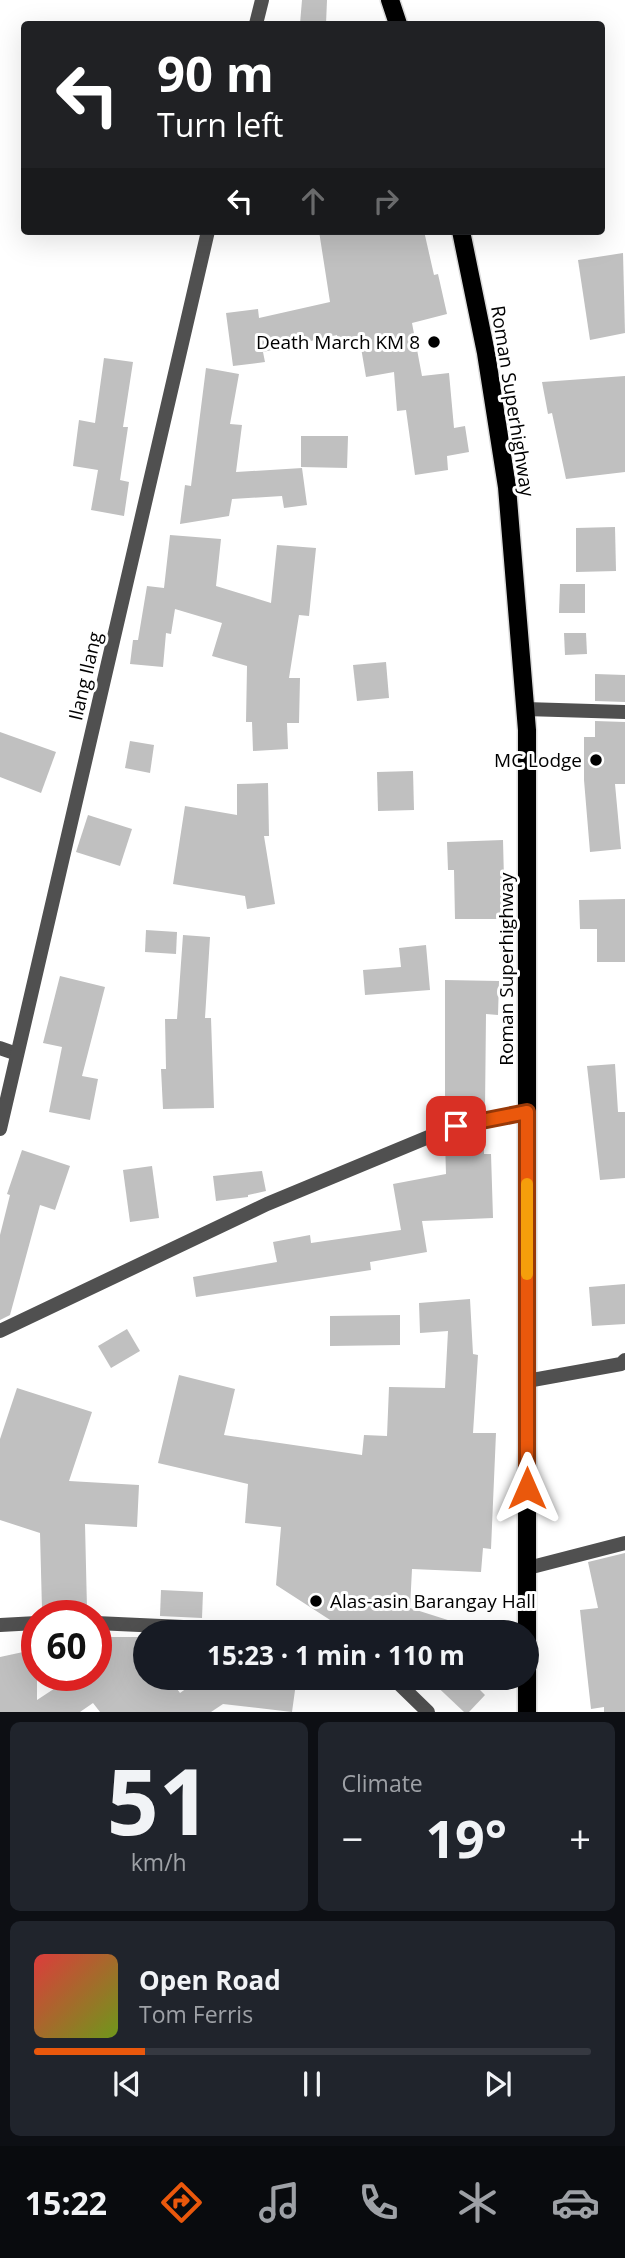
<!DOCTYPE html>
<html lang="en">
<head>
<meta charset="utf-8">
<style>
	:root { --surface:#171b24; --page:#20242c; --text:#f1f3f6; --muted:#9ea1a6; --line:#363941; --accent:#ea580c }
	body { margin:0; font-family:"Open Sans",sans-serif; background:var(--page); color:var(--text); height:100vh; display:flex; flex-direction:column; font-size:26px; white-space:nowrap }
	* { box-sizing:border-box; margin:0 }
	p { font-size:23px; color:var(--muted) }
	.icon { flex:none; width:38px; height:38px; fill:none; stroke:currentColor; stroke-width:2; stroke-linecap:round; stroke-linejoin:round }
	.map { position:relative; height:1712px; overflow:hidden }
	.details { display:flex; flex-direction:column; gap:10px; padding:10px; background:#0d0f14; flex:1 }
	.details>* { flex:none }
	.banner { position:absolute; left:21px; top:21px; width:584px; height:214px; border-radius:7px; box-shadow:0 7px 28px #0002; background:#202124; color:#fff; overflow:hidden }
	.speed { position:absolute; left:21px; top:1600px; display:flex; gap:14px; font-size:35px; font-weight:700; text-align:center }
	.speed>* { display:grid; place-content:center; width:91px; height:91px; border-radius:50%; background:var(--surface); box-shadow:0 7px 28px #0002; line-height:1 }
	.speed .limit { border:10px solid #d22; background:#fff; color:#111 }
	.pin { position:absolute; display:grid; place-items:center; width:60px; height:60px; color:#fff; margin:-30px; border-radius:14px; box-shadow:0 4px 10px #0006 }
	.me { position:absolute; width:77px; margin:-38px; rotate:0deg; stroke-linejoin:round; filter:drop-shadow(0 0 5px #0008) }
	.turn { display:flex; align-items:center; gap:24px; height:147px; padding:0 21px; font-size:32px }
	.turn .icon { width:91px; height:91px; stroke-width:2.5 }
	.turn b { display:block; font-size:49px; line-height:60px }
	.lanes { display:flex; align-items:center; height:66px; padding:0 21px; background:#0003; justify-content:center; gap:35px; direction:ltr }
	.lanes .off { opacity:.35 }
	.big { font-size:52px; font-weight:700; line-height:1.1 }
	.details .card { flex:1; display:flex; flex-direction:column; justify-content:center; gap:10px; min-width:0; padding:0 24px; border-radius:10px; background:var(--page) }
	.details .dial { align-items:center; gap:0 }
	.dial b { font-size:91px; line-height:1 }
	.song { display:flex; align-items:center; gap:21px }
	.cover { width:84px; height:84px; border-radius:10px; background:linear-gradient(135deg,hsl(0 70% 55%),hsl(80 70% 35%)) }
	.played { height:7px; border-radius:4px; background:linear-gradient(90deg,var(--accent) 20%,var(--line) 20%) }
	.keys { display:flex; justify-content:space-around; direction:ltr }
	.heat { display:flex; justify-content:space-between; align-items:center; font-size:38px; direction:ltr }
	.details .tiles { flex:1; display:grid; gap:10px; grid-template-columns:1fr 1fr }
	.card:last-child { grid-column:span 2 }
	.trip { position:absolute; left:133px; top:1620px; width:406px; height:70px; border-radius:35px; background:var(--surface); box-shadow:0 7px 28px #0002; font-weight:700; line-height:70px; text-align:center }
	.menu { display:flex; height:112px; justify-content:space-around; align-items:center; background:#090b0e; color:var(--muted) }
	.menu .icon { width:49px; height:49px }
	.menu .selected { color:var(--accent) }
	.menu b { font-size:32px; color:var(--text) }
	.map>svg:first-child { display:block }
	.building { fill:#c0c0c0 }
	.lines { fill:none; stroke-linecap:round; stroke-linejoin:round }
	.primary-casing { stroke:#dbdbdb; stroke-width:21 }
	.minor { stroke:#505050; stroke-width:14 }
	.primary { stroke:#000; stroke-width:18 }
	.route-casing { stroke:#983908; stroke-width:18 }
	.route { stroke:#ea580c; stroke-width:12 }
	.slow { stroke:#f59e0b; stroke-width:12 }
	.poi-dot { fill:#000; stroke:#fff; stroke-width:2.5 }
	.labels { text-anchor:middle; stroke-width:6; stroke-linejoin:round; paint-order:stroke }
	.poi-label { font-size:19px; fill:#000; stroke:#fff; text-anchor:end }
	.street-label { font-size:19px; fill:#000; stroke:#fff }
</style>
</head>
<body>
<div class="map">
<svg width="625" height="1712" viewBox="0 0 625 1712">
	<rect width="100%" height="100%" fill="#fff"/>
	<!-- building -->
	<g class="building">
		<path d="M302,0H327L326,24H300Z"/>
		<path d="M319,231H424L434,275L438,274L447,314L412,323L422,376L449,373L454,428L465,426L469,452L447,456L448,470L415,475L406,410L397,411L394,372L366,377L359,336L338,340L337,335L263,352L265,362L233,366L226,313L258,309L259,318L330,302Z"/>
		<path d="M623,253L625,333L590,340L578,260Z"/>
		<path d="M104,358L133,362L123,427H128L120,480L129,482L124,516L91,510L98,470L73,466L79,420L95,423Z"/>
		<path d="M206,368L239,374L230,424L242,425L236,472L302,468L307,505L284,508L282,496L232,499L229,516L180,524L185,485L191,486Z"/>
		<path d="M625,376V472L566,479L552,413L548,414L542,382Z"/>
		<path d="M301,436H348L347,468L301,467Z"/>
		<path d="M615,527L616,571L576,572V528Z"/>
		<path d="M170,535L221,539L216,586L271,603L277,545L316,548L309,616L299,615L289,678H300L299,723H287L288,749L253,751L252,722H246L247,666L212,656L222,623L175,609L171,634L166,633L163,667L130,664L133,640H138L147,586L164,588Z"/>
		<path d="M560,584H585V613H559Z"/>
		<path d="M564,633H586L587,654L565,655Z"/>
		<path d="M386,662L389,698L357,701L353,665Z"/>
		<path d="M595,674L625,675V702L595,701Z"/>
		<path d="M595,721L625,722V784H615L621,849L590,852L584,780V737H595Z"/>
		<path d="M0,732L56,752L41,793L0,777Z"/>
		<path d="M130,741L154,745L150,773L125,768Z"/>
		<path d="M413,771L414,810L378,811L377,772Z"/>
		<path d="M268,783L269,836H264L275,904L247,909L245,896L173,884L185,806L237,815V784Z"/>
		<path d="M88,815L132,829L120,866L76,852Z"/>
		<path d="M503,840L505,919H455L454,870H448L447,842Z"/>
		<path d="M625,899V962H597V929H580L579,900Z"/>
		<path d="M146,930L177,932L176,954L145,952Z"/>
		<path d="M183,935L210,937L205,1018H211L214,1108L163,1109L161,1069H166L165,1019H177Z"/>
		<path d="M426,945L430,990L365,995L363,970L401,967L399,948Z"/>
		<path d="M60,976L105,987L82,1076L98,1079L90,1120L49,1112L62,1047L43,1043Z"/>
		<path d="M445,980L499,981L498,1015L486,1014L485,1110L445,1120Z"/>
		<path d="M615,1064L618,1112H625V1178L600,1180L587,1066Z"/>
		<path d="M484,1130V1154H491L493,1218L422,1221L427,1252L370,1262L371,1270L196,1297L193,1277L277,1262L273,1242L310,1235L311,1243L401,1230L393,1184L446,1174L445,1140L458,1135Z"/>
		<path d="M22,1150L70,1166L55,1210L40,1205L10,1315L0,1320V1235L10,1195L7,1194Z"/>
		<path d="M152,1166L159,1218L130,1222L123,1170Z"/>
		<path d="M262,1171L266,1191L248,1195V1197L216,1201L213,1176Z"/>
		<path d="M625,1284V1324L592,1326L589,1287Z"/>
		<path d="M470,1299L473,1354L478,1355L473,1433H496L491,1549L483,1548L481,1572L412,1569L410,1608L473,1628L472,1633H371L372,1629L341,1627L276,1585L281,1527L245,1523L248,1484L158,1463L179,1375L235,1389L224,1435L362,1455L364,1435L387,1436L389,1387L445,1388L448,1331L420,1333L419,1303Z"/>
		<path d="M400,1315V1345L330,1346V1316Z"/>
		<path d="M127,1329L140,1351L111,1368L98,1346Z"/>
		<path d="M17,1388L92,1412L69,1481L139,1485L137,1527L85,1524L87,1609L42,1610L40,1533L0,1520V1439Z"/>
		<path d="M625,1553V1712H604V1707L591,1709L580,1610L598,1608L588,1562Z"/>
		<path d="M161,1590L203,1592L202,1618L160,1616Z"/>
		<path d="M96,1637H145V1678H169L180,1693L201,1678H263L296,1683L292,1712L223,1704L211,1712H100L93,1703L80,1712H0V1657L37,1649V1700L75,1675H96Z"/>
		<path d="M428,1678H468L485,1695L469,1712H464Z"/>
	</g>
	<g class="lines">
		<defs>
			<g id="primary">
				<path d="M390,0L398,24"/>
				<path d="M461,231L486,353L507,487L527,730V1712"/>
			</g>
		</defs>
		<!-- primary casing -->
		<use href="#primary" class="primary-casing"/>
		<!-- minor -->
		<g class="minor">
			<path d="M256,24L262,0"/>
			<path d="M525,709L625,712"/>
			<path d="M0,1048L17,1054"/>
			<path d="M0,1129L208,231"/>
			<path d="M0,1331L267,1204L455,1126L527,1112"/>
			<path d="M527,1381L621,1364L625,1360"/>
			<path d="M528,1568L625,1543"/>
			<path d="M96,1623L205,1628L248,1633"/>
			<path d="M0,1625L37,1623"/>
			<path d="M393,1678L428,1712"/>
		</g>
		<!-- primary -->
		<use href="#primary" class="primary"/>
	</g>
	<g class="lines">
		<defs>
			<path id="route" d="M456,1126L527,1112V1488"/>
		</defs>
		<!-- route casing -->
		<use href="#route" class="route-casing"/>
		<!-- route -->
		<use href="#route" class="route"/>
		<!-- slow -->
		<path class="slow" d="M527,1184V1274"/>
	</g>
	<!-- markers -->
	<g class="poi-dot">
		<circle cx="434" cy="342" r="7"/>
		<circle cx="596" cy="760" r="7"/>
		<circle cx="316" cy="1601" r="7"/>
	</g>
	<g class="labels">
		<!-- poi labels -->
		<g class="poi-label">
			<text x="420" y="349">Death March KM 8</text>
			<text x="582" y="767">MC Lodge</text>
			<text x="330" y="1608" text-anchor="start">Alas-asin Barangay Hall</text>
		</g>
		<!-- street labels -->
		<g class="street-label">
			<text transform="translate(513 401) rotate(81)" y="7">Roman Superhighway</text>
			<text transform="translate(85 676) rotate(-77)" y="7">Ilang Ilang</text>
			<text transform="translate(506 969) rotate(-90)" y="7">Roman Superhighway</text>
		</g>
	</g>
</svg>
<div class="speed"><div class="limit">60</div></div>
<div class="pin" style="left:456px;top:1126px;background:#d93025"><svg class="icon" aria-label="arrive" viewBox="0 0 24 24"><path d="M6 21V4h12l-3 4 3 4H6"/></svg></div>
<svg class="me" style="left:527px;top:1488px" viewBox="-20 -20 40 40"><path d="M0-17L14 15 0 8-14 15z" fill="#ea580c" stroke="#fff" stroke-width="4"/></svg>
<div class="trip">15:23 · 1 min · 110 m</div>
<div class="banner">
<div class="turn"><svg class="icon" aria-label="left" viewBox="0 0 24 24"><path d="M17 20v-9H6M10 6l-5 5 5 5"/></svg><div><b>90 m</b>Turn left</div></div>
<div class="lanes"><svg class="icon" aria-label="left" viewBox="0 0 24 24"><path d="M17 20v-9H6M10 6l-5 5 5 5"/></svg><svg class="icon off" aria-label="ahead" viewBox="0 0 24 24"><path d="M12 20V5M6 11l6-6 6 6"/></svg><svg class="icon off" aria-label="right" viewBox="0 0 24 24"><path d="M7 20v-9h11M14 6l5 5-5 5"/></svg></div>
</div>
</div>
<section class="details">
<div class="tiles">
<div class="card dial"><b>51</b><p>km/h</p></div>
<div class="card"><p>Climate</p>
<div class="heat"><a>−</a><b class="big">19°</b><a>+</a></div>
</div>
<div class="card">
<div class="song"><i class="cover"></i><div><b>Open Road</b><p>Tom Ferris</p></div></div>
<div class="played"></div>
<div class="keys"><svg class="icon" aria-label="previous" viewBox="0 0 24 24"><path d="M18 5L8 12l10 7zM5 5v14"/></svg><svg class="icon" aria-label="pause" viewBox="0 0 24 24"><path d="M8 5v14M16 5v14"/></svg><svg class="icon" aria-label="next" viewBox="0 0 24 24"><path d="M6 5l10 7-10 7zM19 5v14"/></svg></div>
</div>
</div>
</section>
<nav class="menu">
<b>15:22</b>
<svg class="icon selected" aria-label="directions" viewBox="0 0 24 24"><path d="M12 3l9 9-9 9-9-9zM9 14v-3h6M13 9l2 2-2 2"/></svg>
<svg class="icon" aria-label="music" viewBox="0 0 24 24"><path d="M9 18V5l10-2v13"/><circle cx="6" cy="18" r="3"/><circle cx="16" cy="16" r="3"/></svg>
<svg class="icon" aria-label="phone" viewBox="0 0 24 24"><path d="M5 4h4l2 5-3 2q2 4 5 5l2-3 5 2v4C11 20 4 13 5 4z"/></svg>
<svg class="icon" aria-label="climate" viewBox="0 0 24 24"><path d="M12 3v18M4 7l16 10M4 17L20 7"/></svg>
<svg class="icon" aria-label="car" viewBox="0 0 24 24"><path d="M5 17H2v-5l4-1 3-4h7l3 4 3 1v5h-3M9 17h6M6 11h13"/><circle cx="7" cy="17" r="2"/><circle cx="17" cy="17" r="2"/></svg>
</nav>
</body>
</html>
